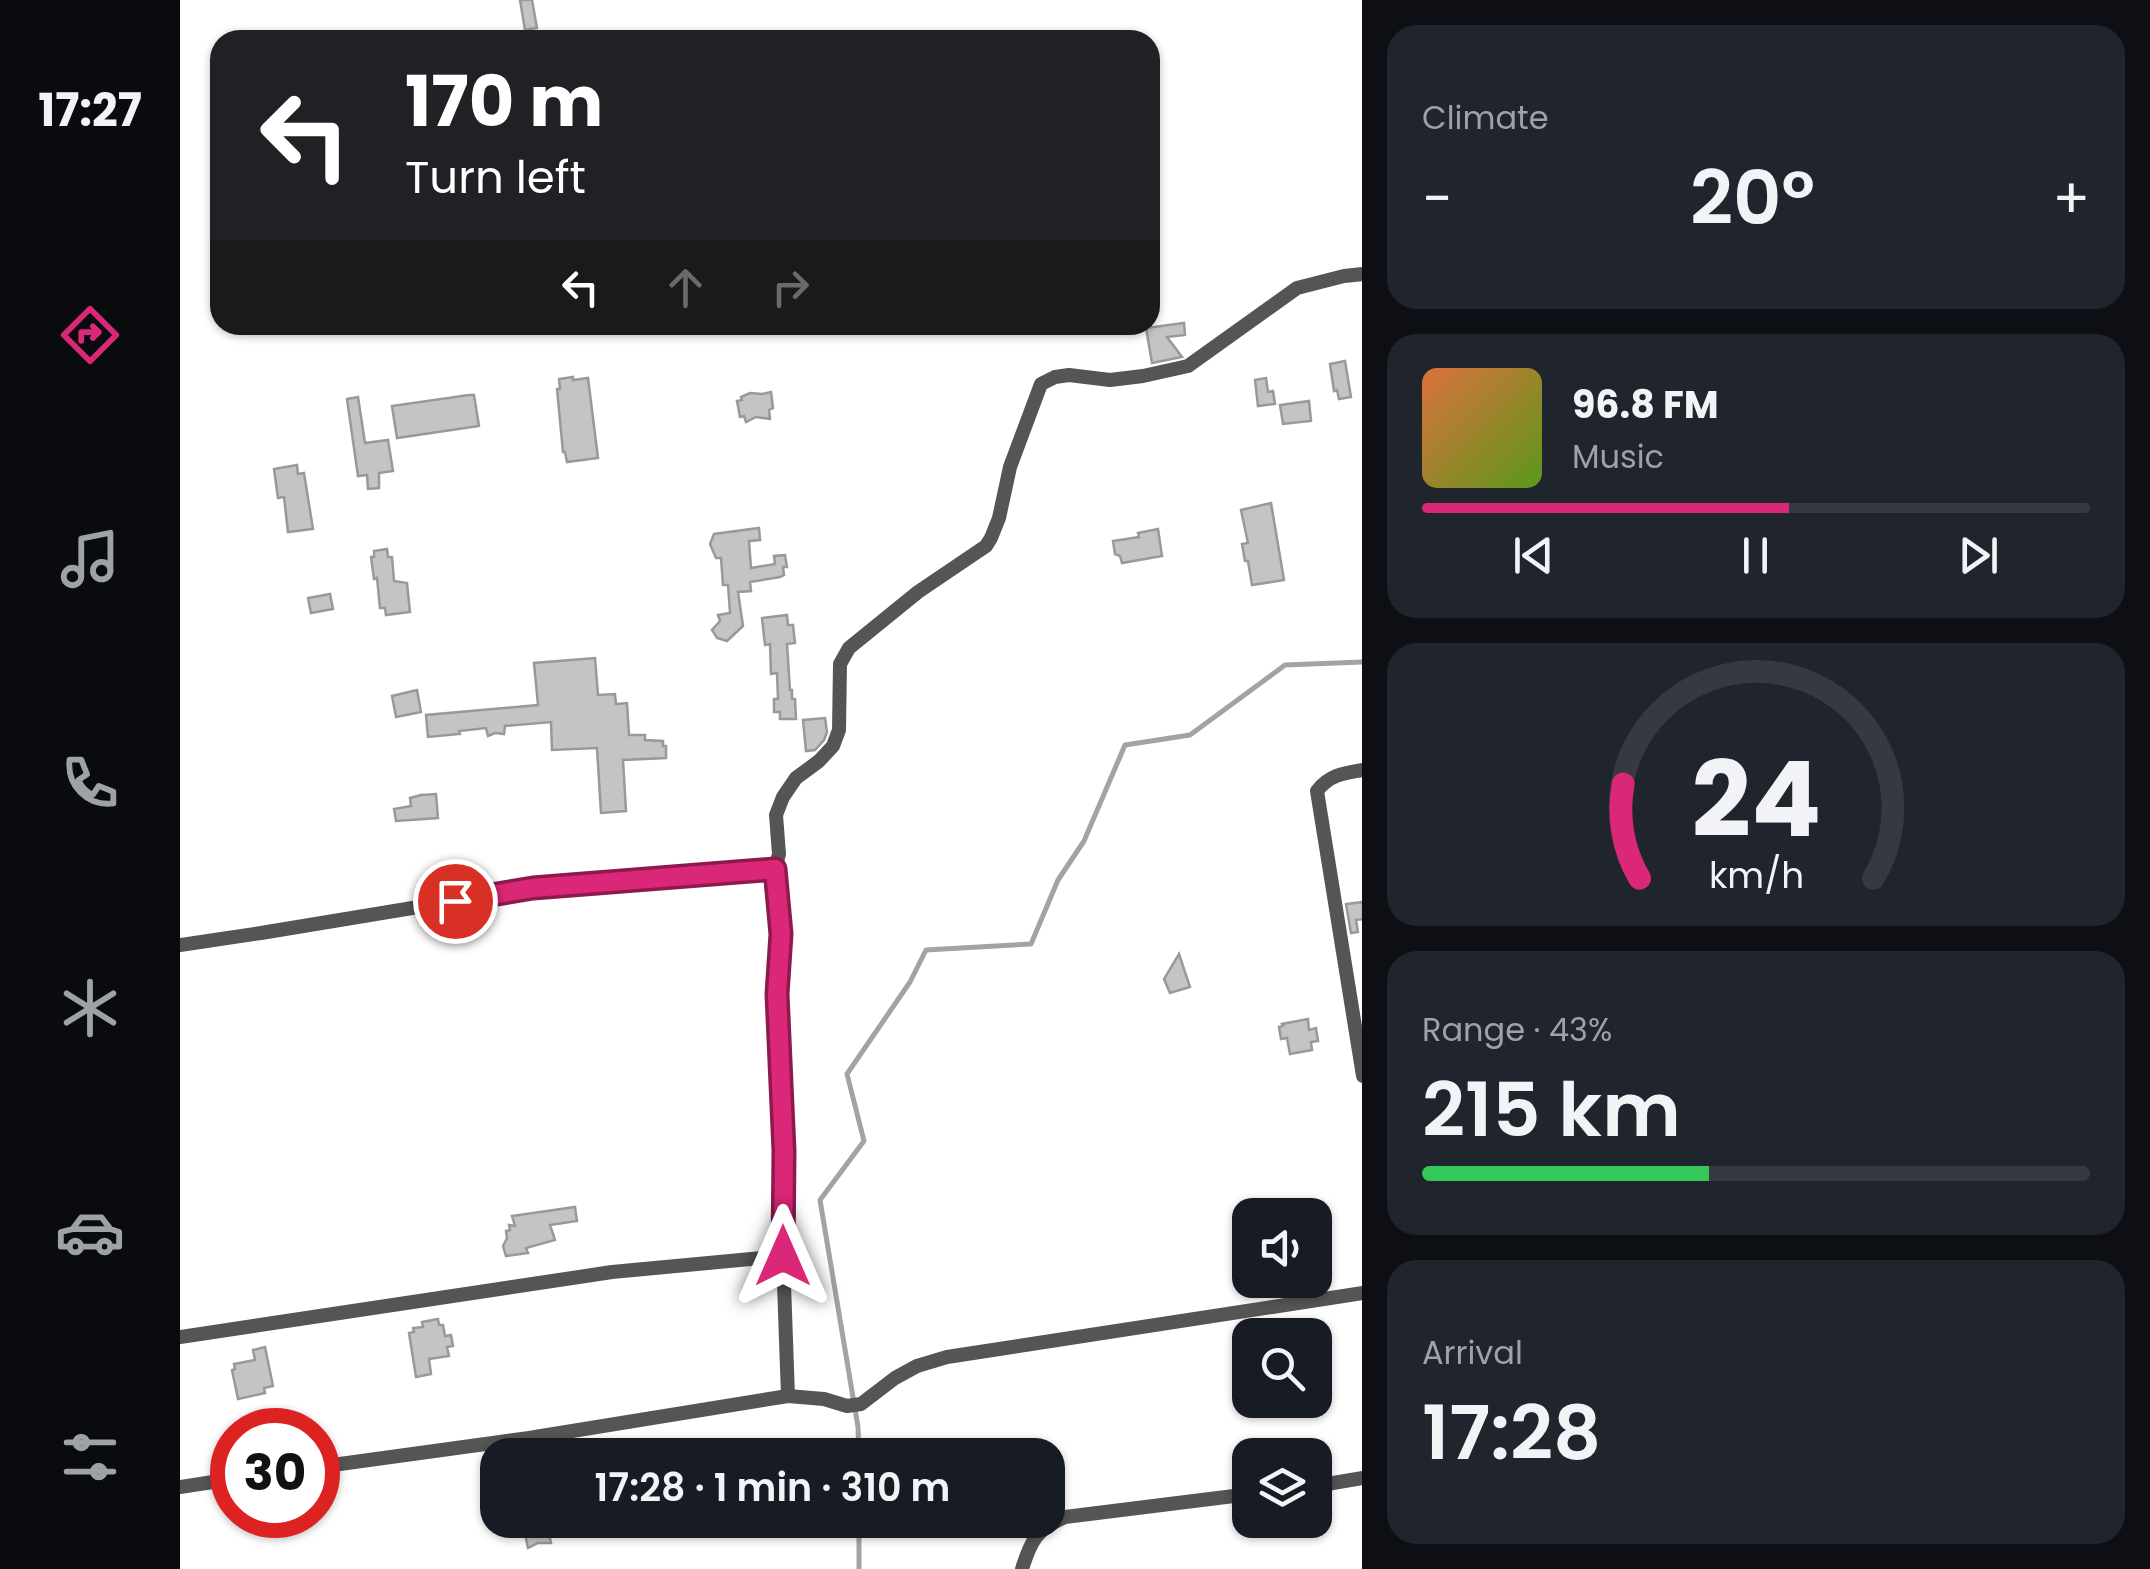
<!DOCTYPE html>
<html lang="en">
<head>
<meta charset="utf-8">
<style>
	:root { --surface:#171b24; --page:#20242c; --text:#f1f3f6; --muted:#9ea1a6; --line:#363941; --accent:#db2777 }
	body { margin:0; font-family:Poppins,sans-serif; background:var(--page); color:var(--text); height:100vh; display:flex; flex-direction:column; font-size:38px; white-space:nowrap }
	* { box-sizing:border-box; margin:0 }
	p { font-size:32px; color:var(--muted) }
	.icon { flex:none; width:55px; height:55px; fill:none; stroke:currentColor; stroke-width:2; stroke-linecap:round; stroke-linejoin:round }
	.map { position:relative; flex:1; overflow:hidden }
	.sheet { display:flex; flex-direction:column; gap:25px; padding:25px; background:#0d0f14; width:788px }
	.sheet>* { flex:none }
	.hud { position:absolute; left:30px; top:30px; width:950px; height:305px; border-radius:30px; box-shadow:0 2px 8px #0004; background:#202124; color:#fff; overflow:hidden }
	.buttons { position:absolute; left:1052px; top:1198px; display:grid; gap:20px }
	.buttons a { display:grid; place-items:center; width:100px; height:100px; border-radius:20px; background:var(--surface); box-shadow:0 2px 8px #0004; font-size:50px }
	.speed { position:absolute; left:30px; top:1408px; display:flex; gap:20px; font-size:50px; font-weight:700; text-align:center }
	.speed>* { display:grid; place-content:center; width:130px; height:130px; border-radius:50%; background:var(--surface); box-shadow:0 2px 8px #0004; line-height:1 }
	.speed .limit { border:15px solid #d22; background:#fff; color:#111 }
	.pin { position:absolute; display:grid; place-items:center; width:85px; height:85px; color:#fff; margin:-42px; border:5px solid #fff; border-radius:50%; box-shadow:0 2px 10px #0007 }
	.me { position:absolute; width:110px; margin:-55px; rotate:0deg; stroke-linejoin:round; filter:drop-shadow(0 0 8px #0008) }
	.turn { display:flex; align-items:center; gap:35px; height:210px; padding:0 30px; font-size:45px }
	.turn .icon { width:130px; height:130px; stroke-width:2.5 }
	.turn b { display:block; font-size:70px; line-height:85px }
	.lanes { display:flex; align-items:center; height:95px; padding:0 30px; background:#0003; justify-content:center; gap:50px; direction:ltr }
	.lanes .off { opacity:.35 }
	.big { font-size:75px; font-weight:600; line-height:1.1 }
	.sheet .widget { flex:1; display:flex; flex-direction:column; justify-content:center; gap:15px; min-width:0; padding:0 35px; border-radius:30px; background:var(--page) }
	.sheet .dial { align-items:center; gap:0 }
	.dial svg { height:260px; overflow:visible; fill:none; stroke:var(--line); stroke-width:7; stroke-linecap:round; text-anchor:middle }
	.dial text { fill:var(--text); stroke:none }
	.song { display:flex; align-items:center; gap:30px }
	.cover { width:120px; height:120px; border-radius:15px; background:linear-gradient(135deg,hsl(20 70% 55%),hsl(90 70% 35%)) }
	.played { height:10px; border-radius:5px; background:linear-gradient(90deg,var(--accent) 55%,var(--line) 55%) }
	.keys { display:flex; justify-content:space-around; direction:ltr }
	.heat { display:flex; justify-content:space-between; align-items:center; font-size:55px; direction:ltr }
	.charge { height:15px; border-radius:8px; background:linear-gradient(90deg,#34c759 43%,var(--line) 0) }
	.trip { position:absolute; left:300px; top:1438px; width:585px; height:100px; border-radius:30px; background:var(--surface); box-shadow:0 2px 8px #0004; font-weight:600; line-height:100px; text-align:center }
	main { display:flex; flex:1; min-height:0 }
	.tabs { display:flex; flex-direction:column; width:180px; justify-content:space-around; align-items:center; background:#090b0e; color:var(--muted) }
	.tabs .icon { width:70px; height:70px }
	.tabs .selected { color:var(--accent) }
	.tabs b { font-size:45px; color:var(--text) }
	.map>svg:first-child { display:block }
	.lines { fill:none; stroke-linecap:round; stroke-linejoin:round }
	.stream { stroke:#a3a3a3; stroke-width:5 }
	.building { fill:#c4c4c4; stroke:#999; stroke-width:2.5 }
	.minor { stroke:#555; stroke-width:14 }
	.route-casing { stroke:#8e194d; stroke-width:25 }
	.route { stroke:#db2777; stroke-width:18 }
</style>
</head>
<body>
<main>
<nav class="tabs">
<b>17:27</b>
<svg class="icon selected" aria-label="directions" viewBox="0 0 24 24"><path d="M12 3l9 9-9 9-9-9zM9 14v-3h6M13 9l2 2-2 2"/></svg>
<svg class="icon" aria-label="music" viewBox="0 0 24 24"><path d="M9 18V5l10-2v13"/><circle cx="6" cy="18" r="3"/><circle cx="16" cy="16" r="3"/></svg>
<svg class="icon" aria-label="phone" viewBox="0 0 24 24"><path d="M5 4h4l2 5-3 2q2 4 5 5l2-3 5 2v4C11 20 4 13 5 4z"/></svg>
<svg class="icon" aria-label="climate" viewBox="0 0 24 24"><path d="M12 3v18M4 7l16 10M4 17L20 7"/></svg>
<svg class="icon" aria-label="car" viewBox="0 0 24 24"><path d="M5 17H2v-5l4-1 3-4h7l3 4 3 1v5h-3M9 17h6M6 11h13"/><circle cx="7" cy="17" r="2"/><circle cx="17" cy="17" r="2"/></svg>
<svg class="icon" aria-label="filters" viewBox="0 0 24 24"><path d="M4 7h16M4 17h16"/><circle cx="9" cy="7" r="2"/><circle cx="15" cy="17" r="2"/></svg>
</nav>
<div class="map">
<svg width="1183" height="1569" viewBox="0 0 1183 1569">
	<rect width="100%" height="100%" fill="#fff"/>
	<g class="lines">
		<!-- stream -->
		<g class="stream">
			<path d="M679,1455L678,1427L640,1200L684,1141L667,1074L730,982L746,950L851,944L878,880L904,841L945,745L1010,735L1105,665L1183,662"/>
			<path d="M679,1569V1520"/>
		</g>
	</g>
	<!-- building -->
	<g class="building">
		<path d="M340,0H352L357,28L345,30Z"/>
		<path d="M1004,323L1005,335L987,337L1002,357L972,363L966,328Z"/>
		<path d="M1165,361L1171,397L1159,399L1157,390L1154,391L1150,364Z"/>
		<path d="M393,377V380L408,378L418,458L387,462L385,452H383L377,389H380L379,379Z"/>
		<path d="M1086,378L1088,392L1093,391L1095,404L1078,406L1075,380Z"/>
		<path d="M591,392L593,408L589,410L590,419L576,417L566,422L564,416L560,417L557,401L562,400L561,397L570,393L582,394Z"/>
		<path d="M289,395H294L299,426L217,438L212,406Z"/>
		<path d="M178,397L185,443L208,440L213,471L199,473V488L188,489L187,475L178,476L167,399Z"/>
		<path d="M1129,401L1131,421L1103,424L1100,405Z"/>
		<path d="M117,465L118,474L124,473L133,529L108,532L104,497L98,498L94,469Z"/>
		<path d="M1091,503L1104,580L1072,585L1068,561H1065L1062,544L1068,543L1061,510Z"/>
		<path d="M579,528L580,540L569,541L571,568L595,564L594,556L605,555L607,567H603L604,575L600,577L570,582L571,591L558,592L563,626L547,641L537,638L532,630L540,621L538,615L550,613L548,585H543L541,558H536L530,544L534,534Z"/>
		<path d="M978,529L982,556L942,563L940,556L935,554L933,541L959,537L958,533Z"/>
		<path d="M207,549L208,557H212L214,581L227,583L230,612L206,615L205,608H200L197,578L194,579L191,557H194V551Z"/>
		<path d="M150,594L153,609L131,613L128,598Z"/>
		<path d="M607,615L608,625H613L615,643L607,644L610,690H612V699H615L616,719H600V712H594V699H598L597,673L591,674L590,644L585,645L582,618Z"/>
		<path d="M415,658L418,695L435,694L436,704L447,703L449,735H465V740L483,741V746H486V758L443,760L446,811L421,813L417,748L372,750L371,722L325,726L324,734L315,733L308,736L306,728L279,731L280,734L248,737L246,715L358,705L354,663Z"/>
		<path d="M237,690L241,712L216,717L212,696Z"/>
		<path d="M645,718L647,732L644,740L635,750L626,751L623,720Z"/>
		<path d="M256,794L258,818L216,821L214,809L231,806L230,798L241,795Z"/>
		<path d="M1183,902V919L1176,920L1178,932L1171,933L1166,904Z"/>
		<path d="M999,954L1010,987L990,993L984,979Z"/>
		<path d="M1128,1019L1129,1030L1136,1028L1138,1041L1131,1042L1132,1050L1110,1054L1107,1038L1101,1039L1099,1027L1103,1026L1102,1024Z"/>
		<path d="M395,1207L397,1221L370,1225L375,1240L346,1248L348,1253L326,1256L323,1246L327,1238L326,1231L330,1230L329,1225L335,1226L332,1216Z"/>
		<path d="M258,1319L259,1325H263L265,1336L271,1335L273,1346L267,1347L269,1356L249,1359L251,1374L236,1377L229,1333L234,1332L233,1328L243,1327L242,1322Z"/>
		<path d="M85,1347L93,1386L84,1388L85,1393L58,1399L52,1370L55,1369L54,1364L75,1360L73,1350Z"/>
		<path d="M342,1520H366L371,1543H358L348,1548Z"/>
	</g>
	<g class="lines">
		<!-- minor -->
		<g class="minor">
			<path d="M1183,770C1164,773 1149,775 1137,791L1183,1076"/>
			<path d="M0,945L81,933L353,888L595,869"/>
			<path d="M0,1337L432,1272L603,1256"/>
			<path d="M608,1396L603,1256L604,1151L597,994L601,935L595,869L599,854L596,815L603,797L616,778L639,761L653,746L659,730L660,664L669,648L738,592L806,546L811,538L819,518L830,467L861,384L875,377L889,375L930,380L963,376L1008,366L1117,288L1164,276L1183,274"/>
			<path d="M138,1467L349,1438L608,1396L644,1399L667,1406L681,1404L715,1378L737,1366L767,1357L1183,1293"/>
			<path d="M1135,1486L1183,1478"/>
			<path d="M0,1487L52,1479"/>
			<path d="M842,1569C851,1540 857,1529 885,1517L1070,1494"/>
		</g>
	</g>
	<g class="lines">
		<defs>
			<path id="route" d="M275,901L353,888L595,869L601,934L597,994L604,1151L603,1256"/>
		</defs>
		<!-- route casing -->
		<use href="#route" class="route-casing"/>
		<!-- route -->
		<use href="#route" class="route"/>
	</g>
</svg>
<div class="buttons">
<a><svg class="icon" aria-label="sound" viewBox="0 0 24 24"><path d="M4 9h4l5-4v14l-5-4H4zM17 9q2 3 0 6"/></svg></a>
<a><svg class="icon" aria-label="search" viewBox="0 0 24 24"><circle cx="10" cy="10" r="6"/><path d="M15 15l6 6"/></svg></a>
<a><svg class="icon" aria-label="layers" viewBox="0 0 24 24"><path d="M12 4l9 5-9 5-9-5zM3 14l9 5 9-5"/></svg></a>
</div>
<div class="speed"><div class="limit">30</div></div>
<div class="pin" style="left:275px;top:901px;background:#d93025"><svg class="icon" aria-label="arrive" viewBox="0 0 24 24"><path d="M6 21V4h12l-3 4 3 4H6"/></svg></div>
<svg class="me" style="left:603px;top:1256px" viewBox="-20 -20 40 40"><path d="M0-17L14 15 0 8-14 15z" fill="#db2777" stroke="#fff" stroke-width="4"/></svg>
<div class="trip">17:28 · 1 min · 310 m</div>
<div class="hud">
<div class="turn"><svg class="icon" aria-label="left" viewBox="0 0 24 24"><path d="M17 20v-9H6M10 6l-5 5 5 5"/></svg><div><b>170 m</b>Turn left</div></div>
<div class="lanes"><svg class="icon" aria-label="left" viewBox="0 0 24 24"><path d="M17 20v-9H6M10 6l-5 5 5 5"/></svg><svg class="icon off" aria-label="ahead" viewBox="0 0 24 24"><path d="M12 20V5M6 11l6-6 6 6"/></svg><svg class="icon off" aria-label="right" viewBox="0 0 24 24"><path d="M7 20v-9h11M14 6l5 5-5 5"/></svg></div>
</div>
</div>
<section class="sheet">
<div class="widget"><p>Climate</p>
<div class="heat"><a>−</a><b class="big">20°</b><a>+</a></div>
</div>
<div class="widget">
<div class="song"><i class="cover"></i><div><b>96.8 FM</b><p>Music</p></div></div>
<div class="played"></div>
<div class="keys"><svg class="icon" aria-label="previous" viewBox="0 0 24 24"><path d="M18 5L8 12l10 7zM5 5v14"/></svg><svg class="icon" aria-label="pause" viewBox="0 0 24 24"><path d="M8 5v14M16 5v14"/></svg><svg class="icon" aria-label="next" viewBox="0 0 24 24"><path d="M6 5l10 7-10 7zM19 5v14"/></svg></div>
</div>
<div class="widget dial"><svg viewBox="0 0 100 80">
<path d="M14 69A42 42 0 1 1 86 69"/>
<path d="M14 69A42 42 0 0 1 9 40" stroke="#db2777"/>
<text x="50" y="56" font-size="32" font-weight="700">24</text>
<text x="50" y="72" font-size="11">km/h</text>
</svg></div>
<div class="widget"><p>Range · 43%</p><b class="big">215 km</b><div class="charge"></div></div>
<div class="widget"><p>Arrival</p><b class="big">17:28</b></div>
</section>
</main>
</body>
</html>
